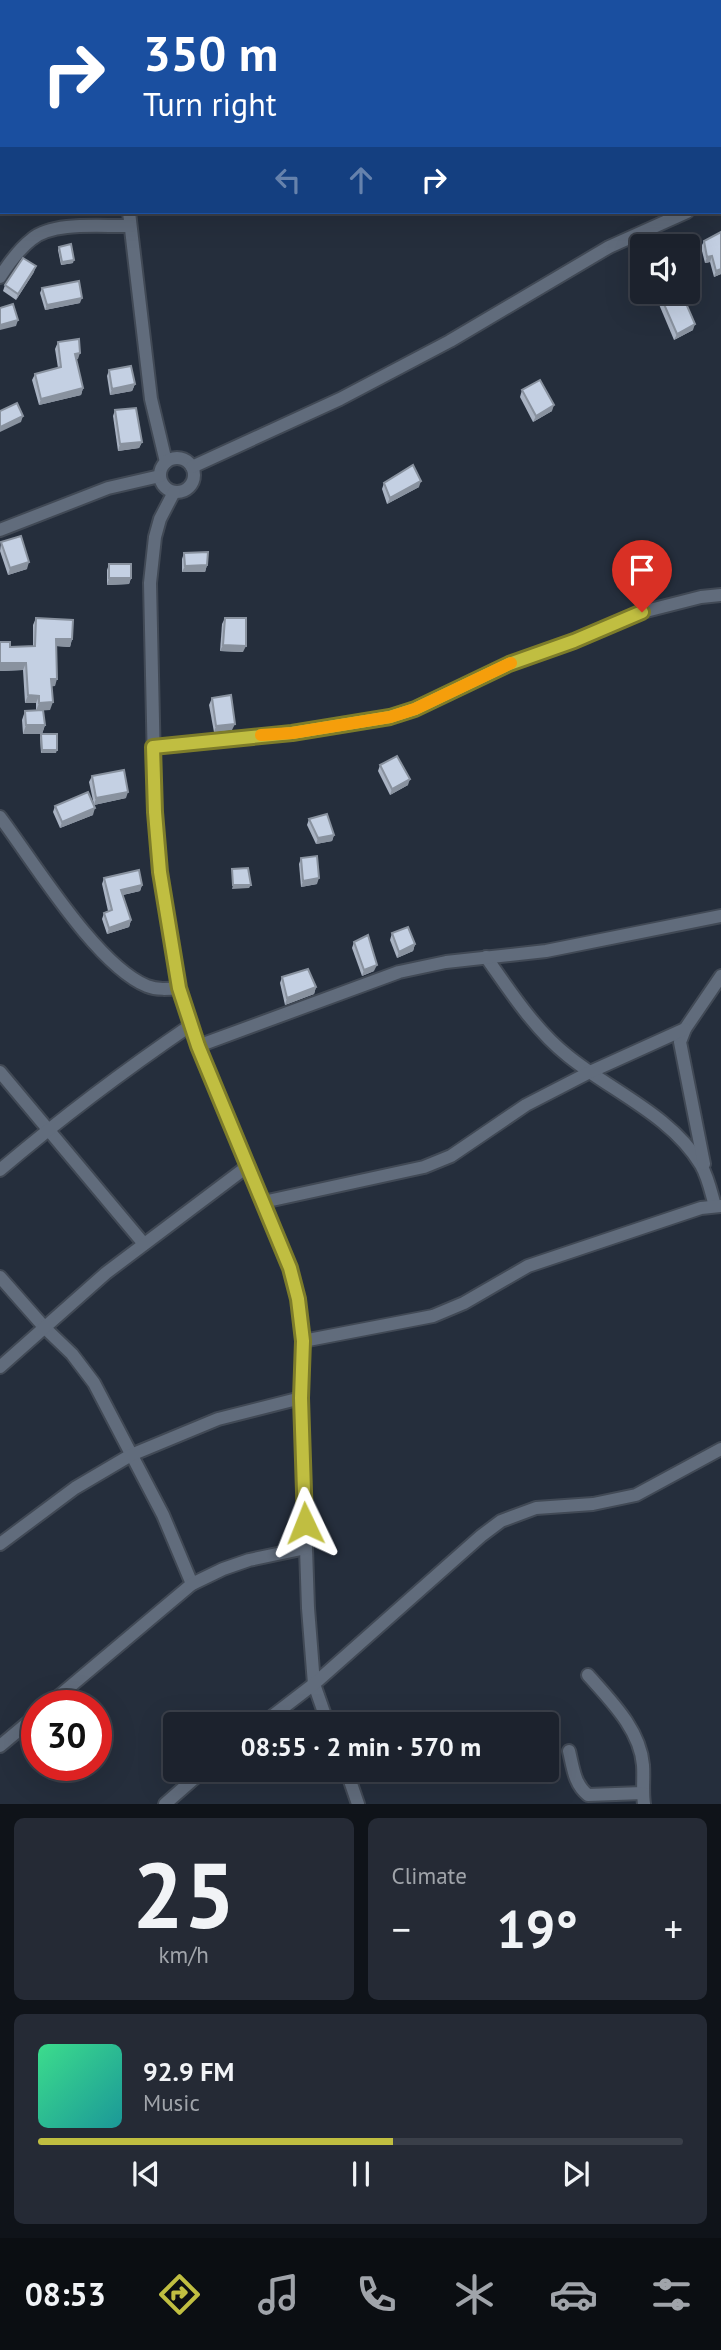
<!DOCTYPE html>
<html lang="en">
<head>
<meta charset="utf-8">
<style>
	:root { --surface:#1c222d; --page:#252a35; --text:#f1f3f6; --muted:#a0a4aa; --line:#3a3f49; --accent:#c0be41 }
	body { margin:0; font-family:"PT Sans",sans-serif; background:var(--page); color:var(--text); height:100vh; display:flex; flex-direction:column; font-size:26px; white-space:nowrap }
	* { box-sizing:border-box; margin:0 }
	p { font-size:23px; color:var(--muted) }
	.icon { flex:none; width:38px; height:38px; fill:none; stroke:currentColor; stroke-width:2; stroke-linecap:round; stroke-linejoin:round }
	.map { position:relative; height:1804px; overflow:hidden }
	.drawer { display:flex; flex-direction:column; gap:14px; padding:14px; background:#0f1319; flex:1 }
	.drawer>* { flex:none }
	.top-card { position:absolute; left:0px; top:0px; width:721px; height:214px; box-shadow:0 7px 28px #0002,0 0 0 2px var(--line); background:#1a4fa0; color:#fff; overflow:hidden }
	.buttons { position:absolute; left:630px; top:234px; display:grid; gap:14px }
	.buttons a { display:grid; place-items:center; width:70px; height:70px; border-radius:7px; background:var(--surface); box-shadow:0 7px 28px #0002,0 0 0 2px var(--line); font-size:35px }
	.speed { position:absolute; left:21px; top:1690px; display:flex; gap:14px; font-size:35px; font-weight:700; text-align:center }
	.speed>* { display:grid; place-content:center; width:91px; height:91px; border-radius:50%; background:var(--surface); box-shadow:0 7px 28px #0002,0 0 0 2px var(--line); line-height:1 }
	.speed .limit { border:10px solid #d22; background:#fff; color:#111 }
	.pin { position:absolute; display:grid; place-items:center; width:60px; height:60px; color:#fff; margin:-72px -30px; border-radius:50% 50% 50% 0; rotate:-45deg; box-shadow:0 0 7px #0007 }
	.pin .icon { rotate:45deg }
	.me { position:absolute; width:77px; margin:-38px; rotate:358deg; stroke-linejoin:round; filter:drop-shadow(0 0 5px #0008) }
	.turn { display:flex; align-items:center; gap:24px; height:147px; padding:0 28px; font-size:32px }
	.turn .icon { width:91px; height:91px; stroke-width:2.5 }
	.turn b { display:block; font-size:49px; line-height:60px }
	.lanes { display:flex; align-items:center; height:66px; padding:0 28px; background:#0003; justify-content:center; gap:35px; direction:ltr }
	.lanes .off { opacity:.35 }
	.big { font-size:52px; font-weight:600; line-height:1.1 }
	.drawer .tile { flex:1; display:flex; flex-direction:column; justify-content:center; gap:10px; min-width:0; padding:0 24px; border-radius:10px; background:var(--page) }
	.drawer .dial { align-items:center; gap:0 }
	.dial b { font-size:91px; line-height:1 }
	.song { display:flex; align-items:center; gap:21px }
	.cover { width:84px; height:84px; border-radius:10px; background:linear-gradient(135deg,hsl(150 70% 55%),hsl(180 70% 35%)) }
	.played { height:7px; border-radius:4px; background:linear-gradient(90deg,var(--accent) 55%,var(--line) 55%) }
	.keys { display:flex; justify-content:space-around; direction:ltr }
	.heat { display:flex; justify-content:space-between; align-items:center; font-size:38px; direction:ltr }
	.drawer .tiles { flex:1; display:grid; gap:14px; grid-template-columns:1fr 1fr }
	.tile:last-child { grid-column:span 2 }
	.trip { position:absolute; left:163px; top:1712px; width:396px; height:70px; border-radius:7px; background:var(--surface); box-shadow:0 7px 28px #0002,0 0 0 2px var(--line); font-weight:600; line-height:70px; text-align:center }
	.tabs { display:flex; height:112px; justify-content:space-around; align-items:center; background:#0b0e12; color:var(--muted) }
	.tabs .icon { width:49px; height:49px }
	.tabs .current { color:var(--accent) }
	.tabs b { font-size:32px; color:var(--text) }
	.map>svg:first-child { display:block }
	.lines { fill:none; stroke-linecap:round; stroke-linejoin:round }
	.minor-casing { stroke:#414955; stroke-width:16 }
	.minor { stroke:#616c7c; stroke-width:12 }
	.wall { fill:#a9b3c3 }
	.shaded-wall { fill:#89929f }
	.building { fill:#c4d0e3; stroke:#89929f; stroke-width:2 }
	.route-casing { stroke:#7d7c2a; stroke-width:18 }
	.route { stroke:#c0be41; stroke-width:12 }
	.slow { stroke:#f59e0b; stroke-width:12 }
</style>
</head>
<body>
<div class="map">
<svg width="721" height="1804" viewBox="0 0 721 1804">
	<rect width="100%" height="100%" fill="#252e3c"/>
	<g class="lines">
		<defs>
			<g id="minor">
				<path d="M113,0V2"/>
				<path d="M169,2L175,0"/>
				<path d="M719,199H721"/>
				<path d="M129,212L151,399L166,462"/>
				<path d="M0,277C9,263 19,249 32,239C54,221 102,227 130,226"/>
				<circle cx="177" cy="475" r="17"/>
				<path d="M192,467L340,399L450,341L609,247L687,212"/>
				<path d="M174,492L160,519L155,537L150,583L155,812L160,872L179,988L198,1046L290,1268L298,1299L303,1341L301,1398L308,1608L314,1684L328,1724"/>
				<path d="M0,530L108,488L160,476"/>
				<path d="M154,747L292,733L390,717L415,709L509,664L574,641L642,612L701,597L721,595"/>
				<path d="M0,817C34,862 96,965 147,986C157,990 168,989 179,988"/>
				<path d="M486,957C510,991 535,1030 568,1056C611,1091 671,1115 701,1165C708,1177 711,1192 715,1206"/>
				<path d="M198,1046L399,972L446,962L546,951L721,916"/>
				<path d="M0,1072L144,1244"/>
				<path d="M704,1164L680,1042L685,1029L721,976"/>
				<path d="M0,1170C61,1118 125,1070 191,1025"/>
				<path d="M263,1202L424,1167L451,1156L526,1105L590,1072L685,1029"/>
				<path d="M0,1277L45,1328L72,1354L94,1383L163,1515L192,1584"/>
				<path d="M303,1341L433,1316L464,1303L528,1266L701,1208L721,1206"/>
				<path d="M0,1367L106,1273L248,1166"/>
				<path d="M0,1544L75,1488L131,1455L218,1419L301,1398"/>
				<path d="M588,1675C610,1700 640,1729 643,1765C644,1778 642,1791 644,1804"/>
				<path d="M47,1706L192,1584L223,1569L249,1560L306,1548"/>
				<path d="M262,1724L314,1684L481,1536L501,1521L536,1508L593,1504L636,1495L721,1449"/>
				<path d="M0,1746L37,1715"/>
				<path d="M569,1751C573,1767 574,1784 588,1795L643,1793"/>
				<path d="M346,1769L358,1804"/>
				<path d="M165,1804L205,1769"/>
			</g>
		</defs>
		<!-- minor casing -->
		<use href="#minor" class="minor-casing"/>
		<!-- minor -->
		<use href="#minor" class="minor"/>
	</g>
	<!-- wall -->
	<g class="wall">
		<path d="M721,232V274L714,277L710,262L705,263L701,247L704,241Z"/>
		<path d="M59,247L73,263L61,265L58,250Z"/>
		<path d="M34,272L16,300L3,291L5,285Z"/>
		<path d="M42,288L80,303L45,310L40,293Z"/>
		<path d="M660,295L693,330L674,340L658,302Z"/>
		<path d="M58,342L78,359H76L83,388L81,395L39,405L32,380L35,374L58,368L55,349Z"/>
		<path d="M109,370L135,384L132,391L110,395L107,376Z"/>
		<path d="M522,390L552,411L533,422L520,397Z"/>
		<path d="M115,410L142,442L139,448L118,451L113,416Z"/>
		<path d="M384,483L419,487L387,504L382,489Z"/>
		<path d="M1,542L27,569L8,575L0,551Z"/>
		<path d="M184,553L207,565L205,572H182V559Z"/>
		<path d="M109,564L131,578L129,584L107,585V570Z"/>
		<path d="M36,618L72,639L70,647L57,646L55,686H51L50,710H43L45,725L42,734L56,753H41L40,737L41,734H23L22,720L25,711L36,710V703H25L23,670L0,671V642L10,647L33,646V625Z"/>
		<path d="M225,618L243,652L220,651L222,624Z"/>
		<path d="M212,698L232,730L214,732L209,705Z"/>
		<path d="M380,765L408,785L390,795L378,771Z"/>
		<path d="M92,776L126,798L94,805L89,782Z"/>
		<path d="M55,806L93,815L60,828L53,812Z"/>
		<path d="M309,819L334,835L332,841L316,844L307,825Z"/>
		<path d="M301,858L317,884L301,887L299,864Z"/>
		<path d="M104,878L142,885L140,891L123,895L131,920L129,927L107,934L102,919L104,913L108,911L102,884Z"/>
		<path d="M392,933L415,944L413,951L397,958L390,940Z"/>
		<path d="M354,942L374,971L362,976L352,948Z"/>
		<path d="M282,977L316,987L314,994L285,1005L280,983Z"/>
	</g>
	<!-- shaded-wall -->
	<g class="shaded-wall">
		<path d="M712,256L710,262L705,263L707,257Z"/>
		<path d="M74,260L73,263L61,265L62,262Z"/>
		<path d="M36,266L34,272L16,300L18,294Z"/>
		<path d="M721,269V274L714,277L716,271Z"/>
		<path d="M82,298L80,303L45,310L47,305Z"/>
		<path d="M18,320L16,326L0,330V325Z"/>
		<path d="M695,324L693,330L674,340L677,334Z"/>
		<path d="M80,353L78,359L73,360L75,354Z"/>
		<path d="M135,384L132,391L110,395L112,389Z"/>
		<path d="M83,388L81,395L39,405L41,399Z"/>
		<path d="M554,405L552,411L533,422L536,416Z"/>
		<path d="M23,416L21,422L0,432V427Z"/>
		<path d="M142,442L139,448L118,451L120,444Z"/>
		<path d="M421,481L419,487L387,504L390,498Z"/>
		<path d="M29,562L27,569L8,575L10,568Z"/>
		<path d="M207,565L205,572H182L185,566Z"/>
		<path d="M109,578H131L129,584L107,585Z"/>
		<path d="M56,639H72L70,647L54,646Z"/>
		<path d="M223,645L246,646L243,652L220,651Z"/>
		<path d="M0,663H26L23,670L0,671Z"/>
		<path d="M51,679H57L55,686L48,687Z"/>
		<path d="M28,695L39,696L36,703H25Z"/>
		<path d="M53,702L50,710L36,711L39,703Z"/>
		<path d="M235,724L232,730L214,732L216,726Z"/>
		<path d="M26,725H45L42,734H23Z"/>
		<path d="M42,750H57L56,753H41Z"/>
		<path d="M410,779L408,785L390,795L392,789Z"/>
		<path d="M128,792L126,798L94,805L96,798Z"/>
		<path d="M95,808L93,815L60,828L62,822Z"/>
		<path d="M334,835L332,841L316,844L318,838Z"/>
		<path d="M319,878L317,884L301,887L303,881Z"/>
		<path d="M142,885L140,891L118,896L121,890Z"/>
		<path d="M233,885H251L249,888L232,889Z"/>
		<path d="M131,920L129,927L107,934L109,928Z"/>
		<path d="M415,944L413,951L397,958L399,952Z"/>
		<path d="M377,965L374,971L362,976L364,970Z"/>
		<path d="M316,987L314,994L285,1005L287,998Z"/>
	</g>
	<!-- building -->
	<g class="building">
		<path d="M721,232V269L716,271L712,256L707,257L704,241Z"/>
		<path d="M71,244L74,260L62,262L59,247Z"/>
		<path d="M23,258L36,266L18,294L5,285Z"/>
		<path d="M79,281L82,298L47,305L42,288Z"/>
		<path d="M666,292H681L695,324L677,334L660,295Z"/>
		<path d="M13,304L18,320L0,325V308Z"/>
		<path d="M79,339L80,353L75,354L83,388L41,399L35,374L61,367L58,342Z"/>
		<path d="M131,366L135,384L112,389L109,370Z"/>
		<path d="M540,380L554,405L536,416L522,390Z"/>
		<path d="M17,403L23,416L0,427V411Z"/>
		<path d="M136,408L142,442L120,444L115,410Z"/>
		<path d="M413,465L421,481L390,498L384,483Z"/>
		<path d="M21,536L29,562L10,568L1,542Z"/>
		<path d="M208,552L207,565L185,566L184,553Z"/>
		<rect x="109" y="564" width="22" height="14"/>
		<path d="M36,618L73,620L72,639H56L57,679H51L53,702L39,703V696L28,695L26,663H0V642H10V647L35,646Z"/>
		<path d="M225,618H246V646L223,645Z"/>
		<path d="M231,695L235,724L216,726L212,698Z"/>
		<path d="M43,710L45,725H26L25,711Z"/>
		<path d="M41,734H57V750H42Z"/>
		<path d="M397,756L410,779L392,789L380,765Z"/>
		<path d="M124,770L128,792L96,798L92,776Z"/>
		<path d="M88,792L95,808L62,822L55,806Z"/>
		<path d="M327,814L334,835L318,838L309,819Z"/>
		<path d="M317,856L319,878L303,881L301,858Z"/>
		<path d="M248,868L251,885H233L232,869Z"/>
		<path d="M139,870L142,885L121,890L131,920L109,928L104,913L112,910L104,878Z"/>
		<path d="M408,927L415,944L399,952L392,933Z"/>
		<path d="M368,935L377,965L364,970L354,942Z"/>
		<path d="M308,969L316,987L287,998L282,977Z"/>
	</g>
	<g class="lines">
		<defs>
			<path id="route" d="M305,1523L301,1398L303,1341L298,1299L290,1268L198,1046L179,988L160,872L155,812L153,747L292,733L390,717L415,709L509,664L574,641L642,612"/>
		</defs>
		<!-- route casing -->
		<use href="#route" class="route-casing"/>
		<!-- route -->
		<use href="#route" class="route"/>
		<!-- slow -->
		<path class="slow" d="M261,735L292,733L390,717L415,709L511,663"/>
	</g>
</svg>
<div class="buttons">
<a><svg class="icon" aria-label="sound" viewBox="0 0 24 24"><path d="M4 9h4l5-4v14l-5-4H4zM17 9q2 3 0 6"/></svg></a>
</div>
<div class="speed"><div class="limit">30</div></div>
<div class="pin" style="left:642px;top:612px;background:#d93025"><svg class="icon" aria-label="arrive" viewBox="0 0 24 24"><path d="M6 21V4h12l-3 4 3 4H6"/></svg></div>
<svg class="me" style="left:305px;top:1523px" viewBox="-20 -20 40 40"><path d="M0-17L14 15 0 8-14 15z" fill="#c0be41" stroke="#fff" stroke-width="4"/></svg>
<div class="trip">08:55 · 2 min · 570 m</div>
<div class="top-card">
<div class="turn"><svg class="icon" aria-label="right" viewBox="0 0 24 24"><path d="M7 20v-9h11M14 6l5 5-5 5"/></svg><div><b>350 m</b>Turn right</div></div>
<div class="lanes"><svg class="icon off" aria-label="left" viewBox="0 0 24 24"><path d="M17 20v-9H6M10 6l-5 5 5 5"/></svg><svg class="icon off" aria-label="ahead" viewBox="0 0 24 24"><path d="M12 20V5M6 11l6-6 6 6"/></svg><svg class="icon" aria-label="right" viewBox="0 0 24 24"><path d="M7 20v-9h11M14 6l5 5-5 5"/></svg></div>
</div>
</div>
<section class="drawer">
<div class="tiles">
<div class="tile dial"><b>25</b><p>km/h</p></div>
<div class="tile"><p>Climate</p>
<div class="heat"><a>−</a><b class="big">19°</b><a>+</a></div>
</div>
<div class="tile">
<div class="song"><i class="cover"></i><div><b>92.9 FM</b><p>Music</p></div></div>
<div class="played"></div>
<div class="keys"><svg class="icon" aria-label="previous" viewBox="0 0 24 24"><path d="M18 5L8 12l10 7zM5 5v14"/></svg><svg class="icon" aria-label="pause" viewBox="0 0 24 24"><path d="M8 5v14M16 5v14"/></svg><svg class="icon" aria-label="next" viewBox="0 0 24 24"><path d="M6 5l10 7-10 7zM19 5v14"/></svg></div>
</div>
</div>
</section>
<nav class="tabs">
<b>08:53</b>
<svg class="icon current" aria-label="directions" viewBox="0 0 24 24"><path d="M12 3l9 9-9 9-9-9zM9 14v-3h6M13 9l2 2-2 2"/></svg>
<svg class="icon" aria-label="music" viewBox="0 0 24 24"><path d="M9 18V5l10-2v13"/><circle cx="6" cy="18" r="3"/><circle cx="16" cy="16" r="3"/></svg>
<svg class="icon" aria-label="phone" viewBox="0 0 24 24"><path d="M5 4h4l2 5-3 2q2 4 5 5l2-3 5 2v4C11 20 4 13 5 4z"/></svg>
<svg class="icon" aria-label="climate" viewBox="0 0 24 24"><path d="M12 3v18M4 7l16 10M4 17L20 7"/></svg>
<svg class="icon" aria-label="car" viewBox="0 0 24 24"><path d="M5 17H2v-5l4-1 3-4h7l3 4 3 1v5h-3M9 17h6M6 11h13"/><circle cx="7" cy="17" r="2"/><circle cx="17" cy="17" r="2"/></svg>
<svg class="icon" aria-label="filters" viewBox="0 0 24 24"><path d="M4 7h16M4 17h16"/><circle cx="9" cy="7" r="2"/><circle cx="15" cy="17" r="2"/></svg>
</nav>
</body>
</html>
